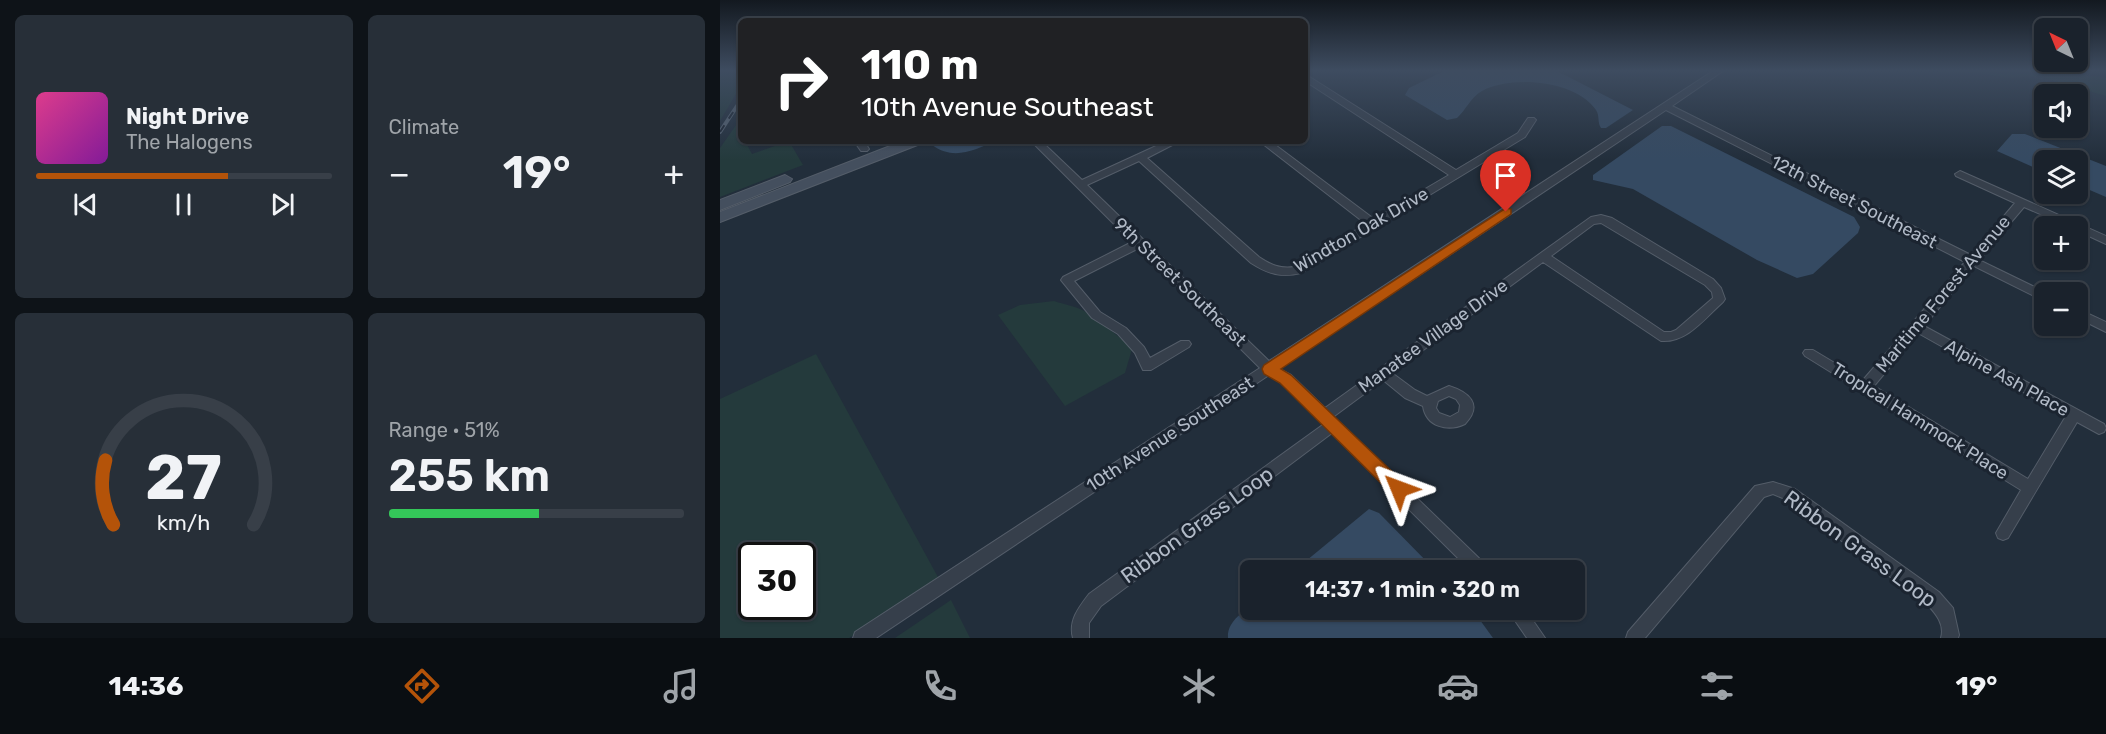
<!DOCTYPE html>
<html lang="en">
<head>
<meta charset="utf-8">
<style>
	:root { --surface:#1a222c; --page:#272f38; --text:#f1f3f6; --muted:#9fa4a9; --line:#383f48; --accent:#b45309 }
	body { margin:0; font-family:Rubik,sans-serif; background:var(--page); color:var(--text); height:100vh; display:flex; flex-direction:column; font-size:22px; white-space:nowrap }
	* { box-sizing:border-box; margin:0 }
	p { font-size:20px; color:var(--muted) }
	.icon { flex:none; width:33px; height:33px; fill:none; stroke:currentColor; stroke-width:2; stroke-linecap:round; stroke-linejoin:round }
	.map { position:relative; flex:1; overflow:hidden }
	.sheet { display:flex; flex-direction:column; gap:15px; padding:15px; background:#0e1318; width:720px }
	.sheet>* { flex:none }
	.guide { position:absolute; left:18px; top:18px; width:570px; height:126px; border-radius:9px; box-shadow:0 2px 4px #0004,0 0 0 2px var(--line); background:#202124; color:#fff; overflow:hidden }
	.needle { width:39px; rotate:317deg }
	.controls { position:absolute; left:1314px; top:18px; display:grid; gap:12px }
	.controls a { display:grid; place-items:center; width:54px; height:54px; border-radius:9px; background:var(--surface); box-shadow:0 2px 4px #0004,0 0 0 2px var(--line); font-size:30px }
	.speed { position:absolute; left:18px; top:542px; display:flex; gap:12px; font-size:30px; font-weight:700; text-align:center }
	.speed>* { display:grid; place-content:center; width:78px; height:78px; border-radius:50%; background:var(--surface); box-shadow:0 2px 4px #0004,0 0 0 2px var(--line); line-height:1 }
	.speed .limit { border:3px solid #111; border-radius:9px; background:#fff; color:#111 }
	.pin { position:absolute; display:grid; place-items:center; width:51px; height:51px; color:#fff; margin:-62px -26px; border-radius:50% 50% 50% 0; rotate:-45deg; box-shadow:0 0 6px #0007 }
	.pin .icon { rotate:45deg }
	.me { position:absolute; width:66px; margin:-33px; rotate:314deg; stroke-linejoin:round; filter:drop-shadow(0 0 4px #0008) }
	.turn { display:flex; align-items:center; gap:21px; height:126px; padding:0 24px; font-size:27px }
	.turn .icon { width:78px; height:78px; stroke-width:2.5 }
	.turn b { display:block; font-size:42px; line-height:51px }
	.big { font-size:45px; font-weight:600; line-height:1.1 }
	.sheet .tile { flex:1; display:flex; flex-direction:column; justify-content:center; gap:9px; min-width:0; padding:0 21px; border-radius:9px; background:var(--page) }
	.sheet .dial { align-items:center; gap:0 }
	.dial svg { height:156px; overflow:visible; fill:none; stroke:var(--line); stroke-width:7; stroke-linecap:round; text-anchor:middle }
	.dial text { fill:var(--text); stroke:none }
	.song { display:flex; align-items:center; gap:18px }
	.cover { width:72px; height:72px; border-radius:9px; background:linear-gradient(135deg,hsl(330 70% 55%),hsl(290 70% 35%)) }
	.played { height:6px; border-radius:3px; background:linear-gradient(90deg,var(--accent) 65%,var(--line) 65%) }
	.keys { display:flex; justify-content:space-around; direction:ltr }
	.heat { display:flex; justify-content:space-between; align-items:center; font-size:33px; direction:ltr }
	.charge { height:9px; border-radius:4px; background:linear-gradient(90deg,#34c759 51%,var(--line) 0) }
	.sheet .tiles { flex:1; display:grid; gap:15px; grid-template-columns:repeat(2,1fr) }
	.trip { position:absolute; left:520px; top:560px; width:345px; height:60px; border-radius:9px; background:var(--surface); box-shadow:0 2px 4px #0004,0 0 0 2px var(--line); font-weight:600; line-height:60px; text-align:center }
	.menu { display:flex; height:96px; justify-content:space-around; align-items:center; background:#0a0e12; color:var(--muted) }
	.menu .icon { width:42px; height:42px }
	.menu .active { color:var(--accent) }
	.menu b { font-size:27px; color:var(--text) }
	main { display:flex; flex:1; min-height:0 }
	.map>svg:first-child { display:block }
	.green { fill:#243a3c; fill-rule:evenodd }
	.water { fill:#354a62 }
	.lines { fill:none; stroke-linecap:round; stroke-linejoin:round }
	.minor-casing { stroke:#545d69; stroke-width:2 }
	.secondary-casing { stroke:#545d69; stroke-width:2 }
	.minor { fill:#363f4b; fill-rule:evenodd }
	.secondary { fill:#444f5e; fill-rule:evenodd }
	.rail-casing { stroke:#576472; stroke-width:4 }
	.rail { stroke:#1b2430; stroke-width:2; stroke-dasharray:8; stroke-linecap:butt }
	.route { fill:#b45309; stroke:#753606; stroke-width:1.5 }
	.labels { text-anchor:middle; stroke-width:6; stroke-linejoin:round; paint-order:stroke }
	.street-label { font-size:18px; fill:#b1bac7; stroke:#1b2430 }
	.near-street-label { font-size:21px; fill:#b1bac7; stroke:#1b2430 }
</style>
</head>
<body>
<main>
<section class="sheet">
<div class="tiles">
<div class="tile">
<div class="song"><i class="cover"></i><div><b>Night Drive</b><p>The Halogens</p></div></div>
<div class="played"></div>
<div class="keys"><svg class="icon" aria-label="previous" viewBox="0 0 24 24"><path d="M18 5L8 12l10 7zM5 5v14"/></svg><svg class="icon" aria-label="pause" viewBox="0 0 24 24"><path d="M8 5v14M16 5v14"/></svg><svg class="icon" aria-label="next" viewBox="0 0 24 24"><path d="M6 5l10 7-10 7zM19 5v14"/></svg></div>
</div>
<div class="tile"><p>Climate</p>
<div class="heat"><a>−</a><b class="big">19°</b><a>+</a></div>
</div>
<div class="tile dial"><svg viewBox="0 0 100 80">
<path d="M14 69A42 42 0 1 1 86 69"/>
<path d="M14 69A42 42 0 0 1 10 36" stroke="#b45309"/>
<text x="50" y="56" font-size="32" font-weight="700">27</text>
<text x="50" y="72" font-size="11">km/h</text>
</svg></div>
<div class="tile"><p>Range · 51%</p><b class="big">255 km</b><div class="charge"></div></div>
</div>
</section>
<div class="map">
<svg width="1386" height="638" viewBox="0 0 1386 638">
	<rect width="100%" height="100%" fill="#222e3b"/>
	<!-- green -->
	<g class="green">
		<path d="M0,71H21V85L0,121Z"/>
		<path d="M1209,71H1327L1386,78V96L1318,76L1291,78L1252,72Z"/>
		<path d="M21,118V141H25L32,154L69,141L83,165L0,197V148Z"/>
		<path d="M334,301C343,304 358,307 366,312C382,323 398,335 412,349L405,373L345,406L278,315L300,305Z"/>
		<path d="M96,354L219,579L129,638H0V399ZM32,555H82V606H32Z"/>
		<path d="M231,600L250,638H175Z"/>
	</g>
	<!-- water -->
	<g class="water">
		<path d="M724,71H837L913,110L886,128H881C877,122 880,116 876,110C855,80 792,75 762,91C750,98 746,110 737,118L727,120L685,95L689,88Z"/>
		<path d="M942,126H951L1134,217L1140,227L1138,233L1093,274L1077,278L1037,260L913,189L873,180V175Z"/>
		<path d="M1292,134H1305L1386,166V197L1358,185V160H1324V172L1277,151Z"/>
		<path d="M219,141H276C254,150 234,161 212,145Z"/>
		<path d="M649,509L659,513L715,570H575Z"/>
		<path d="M531,606V609H752L773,638H508C507,623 520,614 531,606Z"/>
	</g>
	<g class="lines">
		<defs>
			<g id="minor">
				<path d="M993,71H1003L952,106L1251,255L1295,203L1236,176L1235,174L1240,171L1386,236V244L1358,231V226H1348L1304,207L1259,260L1325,292L1324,301L1254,266L1204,326L1384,424L1386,428L1384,432L1379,434L1357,422L1288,538L1283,540L1278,538L1276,533L1301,490L1085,356L1083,353L1085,350H1093L1143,380L1245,262L946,110L559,369L571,375L605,408L871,217L881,215L892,218L993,279L1001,288L1005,299L1003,302C985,318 967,343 941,341L823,262L672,373L695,390L707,396L729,386C748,392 764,404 745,424C728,432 706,427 703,406L685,398L663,380L613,417L766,565L769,570H750L612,433L381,606L369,623V638H353C348,621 359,607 369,594L604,424L561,383L549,375L156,638H133L135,632L540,368L419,248L354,281L380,312L406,328L424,347L430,358L461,341H469L471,344L469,347L431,370H423L415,353L398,334L372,318L341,280L343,277L412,242L311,141H321L362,180L447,141H460L427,158L539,257C551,265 560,269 574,267L646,224L539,141H550L654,219L729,175L585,81V74L736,170L798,133L808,118H814L816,120L805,137L581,273C562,278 548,274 531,263L419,161L367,185L549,361ZM881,223L985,285L992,292L993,298L956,330L951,332H944L831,256L874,224ZM1198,333L1346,416L1308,479L1154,386ZM729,396L736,399L740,405L739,412L730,417L719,413L716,408L718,401Z"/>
				<path d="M134,141H144L149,149L147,151H141Z"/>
				<path d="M1358,309L1386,322V332L1358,318Z"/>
				<path d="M1053,482L1075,489L1219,592L1233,608L1239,635L1238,638H1221C1225,624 1216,614 1207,604L1065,499L1053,494L1044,497L925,638H906L908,632L1035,486Z"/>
				<path d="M787,609H805L825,638H807Z"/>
			</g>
			<g id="secondary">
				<path d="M183,141H202L200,144L0,222V212Z"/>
				<path d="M65,175L72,179L70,182L0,210V200Z"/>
			</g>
		</defs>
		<!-- minor casing -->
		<use href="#minor" class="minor-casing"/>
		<!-- secondary casing -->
		<use href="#secondary" class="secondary-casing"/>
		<!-- minor -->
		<use href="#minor" class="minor"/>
		<!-- secondary -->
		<use href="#secondary" class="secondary"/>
		<defs>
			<path id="rail" d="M0,132L21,100"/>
		</defs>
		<!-- rail casing -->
		<use href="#rail" class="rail-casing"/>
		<!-- rail -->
		<use href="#rail" class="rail"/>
	</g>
	<!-- sky -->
	<linearGradient id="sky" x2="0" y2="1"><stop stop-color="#131920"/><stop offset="0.44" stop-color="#3e4c60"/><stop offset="1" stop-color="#3e4c60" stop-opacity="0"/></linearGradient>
	<rect width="1386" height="160" fill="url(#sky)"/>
	<!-- route -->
	<path class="route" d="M786,208L791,209V214L561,369L571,375L685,484L687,489L685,495L679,497L673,495L560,383L544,374L542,369L544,365Z"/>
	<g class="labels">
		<!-- street labels -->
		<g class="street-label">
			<text transform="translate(1134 202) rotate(27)" y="6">12th Street Southeast</text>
			<text transform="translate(641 230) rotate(-30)" y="6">Windton Oak Drive</text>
			<text transform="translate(460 282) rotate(44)" y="6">9th Street Southeast</text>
			<text transform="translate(1223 294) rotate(-50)" y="6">Maritime Forest Avenue</text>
			<text transform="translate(713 336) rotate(-36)" y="6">Manatee Village Drive</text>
			<text transform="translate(1287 378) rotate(29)" y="6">Alpine Ash Place</text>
			<text transform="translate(1200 421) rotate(32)" y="6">Tropical Hammock Place</text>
			<text transform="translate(450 434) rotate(-33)" y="6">10th Avenue Southeast</text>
		</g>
		<!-- near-street labels -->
		<g class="near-street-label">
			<text transform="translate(477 525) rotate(-36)" y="7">Ribbon Grass Loop</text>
			<text transform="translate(1140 549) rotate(36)" y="7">Ribbon Grass Loop</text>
		</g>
	</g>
</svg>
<div class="controls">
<a><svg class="needle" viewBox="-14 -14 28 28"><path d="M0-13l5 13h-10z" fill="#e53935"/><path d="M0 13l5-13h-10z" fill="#9fa4a9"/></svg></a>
<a><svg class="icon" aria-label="sound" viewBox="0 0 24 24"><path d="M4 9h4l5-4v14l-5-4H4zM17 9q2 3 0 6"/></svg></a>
<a><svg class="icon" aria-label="layers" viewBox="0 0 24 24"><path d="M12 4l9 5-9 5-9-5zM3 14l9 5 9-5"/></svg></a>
<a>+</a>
<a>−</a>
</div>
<div class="speed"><div class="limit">30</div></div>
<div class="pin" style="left:786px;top:212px;background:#d93025"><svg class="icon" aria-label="arrive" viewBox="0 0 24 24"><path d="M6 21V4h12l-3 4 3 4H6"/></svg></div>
<svg class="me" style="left:679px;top:489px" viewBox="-20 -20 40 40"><path d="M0-17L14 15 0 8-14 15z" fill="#b45309" stroke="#fff" stroke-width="4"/></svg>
<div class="trip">14:37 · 1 min · 320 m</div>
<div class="guide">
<div class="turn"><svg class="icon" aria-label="right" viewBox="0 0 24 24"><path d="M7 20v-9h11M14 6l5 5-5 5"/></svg><div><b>110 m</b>10th Avenue Southeast</div></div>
</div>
</div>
</main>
<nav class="menu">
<b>14:36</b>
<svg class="icon active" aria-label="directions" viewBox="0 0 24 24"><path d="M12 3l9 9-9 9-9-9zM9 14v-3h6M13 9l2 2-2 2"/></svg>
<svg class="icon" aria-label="music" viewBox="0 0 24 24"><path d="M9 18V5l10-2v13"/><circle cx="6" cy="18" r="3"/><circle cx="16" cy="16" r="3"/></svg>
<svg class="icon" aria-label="phone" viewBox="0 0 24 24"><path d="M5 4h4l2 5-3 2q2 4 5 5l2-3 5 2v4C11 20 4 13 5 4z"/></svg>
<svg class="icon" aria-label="climate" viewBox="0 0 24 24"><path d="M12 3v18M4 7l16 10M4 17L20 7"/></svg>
<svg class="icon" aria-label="car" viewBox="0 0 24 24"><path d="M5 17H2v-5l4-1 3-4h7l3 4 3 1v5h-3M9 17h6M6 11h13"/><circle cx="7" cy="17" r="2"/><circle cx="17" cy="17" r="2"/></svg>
<svg class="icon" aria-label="filters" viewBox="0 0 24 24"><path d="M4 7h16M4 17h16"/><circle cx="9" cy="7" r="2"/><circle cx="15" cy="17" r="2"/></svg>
<b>19°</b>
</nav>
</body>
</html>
